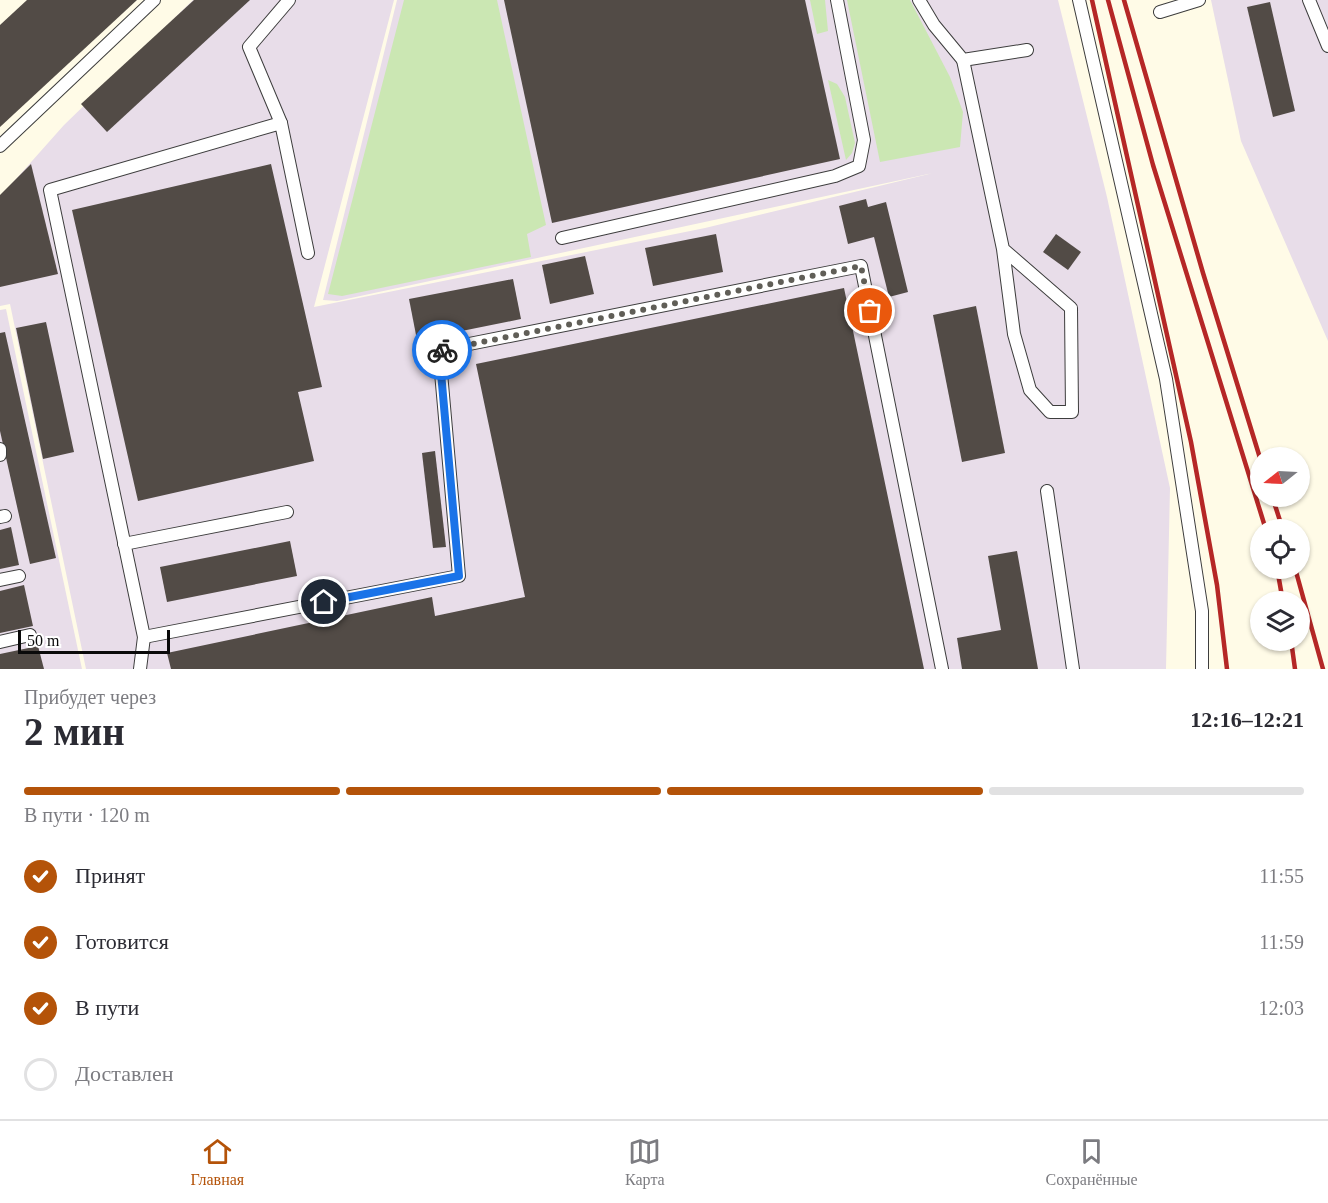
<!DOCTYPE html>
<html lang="ru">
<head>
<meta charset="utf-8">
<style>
	body { margin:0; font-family:Georgia,serif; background:#f2f2f3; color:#2b2b33; height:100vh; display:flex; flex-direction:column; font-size:22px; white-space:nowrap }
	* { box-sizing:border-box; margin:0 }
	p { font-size:20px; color:#7c7c81 }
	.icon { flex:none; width:33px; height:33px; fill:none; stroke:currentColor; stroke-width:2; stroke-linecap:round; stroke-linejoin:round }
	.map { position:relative; height:669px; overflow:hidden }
	.panel { display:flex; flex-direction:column; background:#fff; flex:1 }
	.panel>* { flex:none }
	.needle { width:39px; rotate:252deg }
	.tools { position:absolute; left:1250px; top:447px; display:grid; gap:12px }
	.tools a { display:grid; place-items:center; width:60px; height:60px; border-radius:50%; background:#fff; box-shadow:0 2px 4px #0004; font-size:30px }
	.scale { position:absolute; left:18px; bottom:15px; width:152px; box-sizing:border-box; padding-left:6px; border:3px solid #0a0a0a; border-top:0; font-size:16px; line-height:21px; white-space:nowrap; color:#0a0a0a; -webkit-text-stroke:4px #fff; paint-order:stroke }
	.pin { position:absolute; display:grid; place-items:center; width:51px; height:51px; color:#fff; margin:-26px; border:3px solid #fff; border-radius:50%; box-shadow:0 2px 6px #0007 }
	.courier { position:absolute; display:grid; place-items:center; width:60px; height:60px; margin:-30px; border:4px solid #1a73e8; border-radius:50%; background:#fff; color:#222; box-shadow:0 2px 8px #0007 }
	.headline em { font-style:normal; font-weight:700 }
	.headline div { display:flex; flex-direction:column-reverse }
	.headline { display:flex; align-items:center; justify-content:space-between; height:102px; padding:0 24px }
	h1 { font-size:39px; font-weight:700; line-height:45px }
	.bar { display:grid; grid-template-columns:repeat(4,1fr); gap:9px 6px; align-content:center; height:72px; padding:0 24px }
	.bar i { height:8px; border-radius:4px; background:#e1e1e2 }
	.bar .on { background:#b45309 }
	.bar p { grid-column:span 4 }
	ol { padding:0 24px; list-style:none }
	li { display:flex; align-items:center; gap:18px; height:66px }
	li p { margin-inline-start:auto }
	li .icon { padding:6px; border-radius:50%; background:#b45309; color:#fff; stroke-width:4 }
	li:last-child { color:#7c7c81 }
	li i { width:33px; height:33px; border:3px solid #e1e1e2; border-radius:50% }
	.dock { display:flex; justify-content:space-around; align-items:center; height:84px; border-top:2px solid #e1e1e2; background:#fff; font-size:16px; color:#7c7c81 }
	.dock a { display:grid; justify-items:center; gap:3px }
	.dock .on { color:#b45309 }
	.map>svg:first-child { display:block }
	.industrial { fill:#e8dde9 }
	.green { fill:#cbe7b3 }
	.building { fill:#524b46 }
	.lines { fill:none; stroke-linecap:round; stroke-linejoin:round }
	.lane-casing { stroke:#3d3d3d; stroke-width:14 }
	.lane { stroke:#fff; stroke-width:12 }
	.rail { stroke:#b52726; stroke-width:4.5 }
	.done { stroke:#605e57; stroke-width:6; stroke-dasharray:0 10.8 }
	.route { stroke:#1a73e8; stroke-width:8 }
</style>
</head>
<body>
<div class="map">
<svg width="1328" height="669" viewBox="0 0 1328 669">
	<rect width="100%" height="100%" fill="#fffbe7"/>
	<g class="industrial">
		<path d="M193,0H394L314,307L705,228L933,173L337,301L323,300L397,0H1058L1107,197L1170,488L1166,669H86L10,304L0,306V197L64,125Z"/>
		<path d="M1211,0H1328V341L1241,141Z"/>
		<path d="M6,309L82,669H0V310Z"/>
	</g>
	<g class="green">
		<path d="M404,0H497L546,225L527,234L531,257L342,296L328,294Z"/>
		<path d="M810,0H825L828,31L817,34Z"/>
		<path d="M847,0H910L950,77L963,112L960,147L880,162Z"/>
		<path d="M828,80L837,84L845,97L855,143L852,153L846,160Z"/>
	</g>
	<g class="building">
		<path d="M27,0H137L0,127V25Z"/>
		<path d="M194,0H250L107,132L81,104Z"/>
		<path d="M504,0H805L840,159L552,223Z"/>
		<path d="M1270,2L1295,111L1273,117L1247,7Z"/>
		<path d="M31,164L58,274L0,287V195Z"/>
		<path d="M271,164L322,387L298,392L314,461L138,501L72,210Z"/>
		<path d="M866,199L868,207L886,202L908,292L889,297L874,237L848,244L839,206Z"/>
		<path d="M716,234L723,272L653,286L645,248Z"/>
		<path d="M1056,234L1081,252L1068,270L1043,252Z"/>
		<path d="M585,256L594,294L550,304L542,265Z"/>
		<path d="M513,279L521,319L417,340L409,299Z"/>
		<path d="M844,288L924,669H171L167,653L432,597L435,616L525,597L476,364Z"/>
		<path d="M976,306L1005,453L962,462L933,315Z"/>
		<path d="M46,322L74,452L43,459L16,328Z"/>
		<path d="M5,332L56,558L30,564L0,431V333Z"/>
		<path d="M435,451L446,547L433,548L422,453Z"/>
		<path d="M11,527L19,565L0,569V530Z"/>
		<path d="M290,541L297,576L167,602L160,567Z"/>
		<path d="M1017,551L1038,669H962L957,638L1001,630L988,556Z"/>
		<path d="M24,585L33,626L0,633V591Z"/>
		<path d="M38,646L44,669H0V654Z"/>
	</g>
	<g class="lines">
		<g class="lane-casing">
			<g id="lane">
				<path d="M919,0L934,25L963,60L1027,50"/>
				<path d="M1079,0L1166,379L1202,611V669"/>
				<path d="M1309,0L1328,46"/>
				<path d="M1160,12L1199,0"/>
				<path d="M963,60L1003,249L1014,334L1030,390L1050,412H1072L1071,308L1003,249"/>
				<path d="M281,123L249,47L289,0"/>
				<path d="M0,146L154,0"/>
				<path d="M562,238L835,176L859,166L864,140L837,0"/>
				<path d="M0,449V455"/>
				<path d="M1047,491L1073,669"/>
				<path d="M0,517L5,516"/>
				<path d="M124,544L287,512"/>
				<path d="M0,580L19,576"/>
				<path d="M144,637L459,576L439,350L861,266L942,669"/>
				<path d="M0,642L30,635"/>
				<path d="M140,669L144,637L50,190L281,123L308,253"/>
			</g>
		</g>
		<use href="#lane" class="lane"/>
		<g class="rail">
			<path d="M1092,0L1191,442L1217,585L1227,669"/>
			<path d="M1108,0L1153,165L1266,530"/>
			<path d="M1124,0L1203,273L1260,458"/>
			<path d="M1272,496L1283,530"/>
			<path d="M1277,568L1283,602"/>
			<path d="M1295,568L1323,669"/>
			<path d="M1291,640L1295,669"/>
		</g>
	</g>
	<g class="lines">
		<path class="done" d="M442,350L861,266L870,311"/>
		<path class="route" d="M324,602L459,576L439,350H442"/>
	</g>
</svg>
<div class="tools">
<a><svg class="needle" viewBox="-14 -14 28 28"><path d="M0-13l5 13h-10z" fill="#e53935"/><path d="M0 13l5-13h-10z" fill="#7c7c81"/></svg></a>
<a><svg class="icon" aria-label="locate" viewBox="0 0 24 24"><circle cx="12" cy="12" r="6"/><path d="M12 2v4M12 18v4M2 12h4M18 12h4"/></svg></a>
<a><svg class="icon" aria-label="layers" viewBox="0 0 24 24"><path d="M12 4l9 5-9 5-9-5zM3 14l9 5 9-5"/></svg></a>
</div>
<div class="scale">50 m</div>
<div class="pin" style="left:870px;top:311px;background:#ea580c"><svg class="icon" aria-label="bag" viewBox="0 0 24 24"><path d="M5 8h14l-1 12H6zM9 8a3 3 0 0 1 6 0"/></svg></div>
<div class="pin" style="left:324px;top:602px;background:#1f2937"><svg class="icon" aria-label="home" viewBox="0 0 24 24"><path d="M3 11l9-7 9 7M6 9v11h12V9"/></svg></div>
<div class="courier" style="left:442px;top:350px"><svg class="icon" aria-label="bike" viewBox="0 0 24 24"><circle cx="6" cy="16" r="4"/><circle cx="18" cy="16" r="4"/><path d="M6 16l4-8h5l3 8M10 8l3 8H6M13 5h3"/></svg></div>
</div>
<section class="panel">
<div class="headline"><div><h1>2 мин</h1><p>Прибудет через</p></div><em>12:16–12:21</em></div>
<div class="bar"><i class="on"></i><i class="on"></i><i class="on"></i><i></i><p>В пути · 120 m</p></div>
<ol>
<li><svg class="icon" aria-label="check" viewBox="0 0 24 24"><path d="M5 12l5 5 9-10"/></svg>Принят<p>11:55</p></li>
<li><svg class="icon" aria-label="check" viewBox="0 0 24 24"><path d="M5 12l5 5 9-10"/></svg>Готовится<p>11:59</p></li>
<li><svg class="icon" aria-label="check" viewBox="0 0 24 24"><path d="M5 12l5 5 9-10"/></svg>В пути<p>12:03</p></li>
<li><i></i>Доставлен</li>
</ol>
</section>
<nav class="dock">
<a class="on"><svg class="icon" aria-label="home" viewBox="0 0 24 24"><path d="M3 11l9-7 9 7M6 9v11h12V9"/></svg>Главная</a>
<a><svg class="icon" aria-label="map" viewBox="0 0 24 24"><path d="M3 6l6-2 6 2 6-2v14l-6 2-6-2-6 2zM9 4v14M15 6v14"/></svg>Карта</a>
<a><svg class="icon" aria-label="saved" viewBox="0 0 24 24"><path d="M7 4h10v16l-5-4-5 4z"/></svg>Сохранённые</a>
</nav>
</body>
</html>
